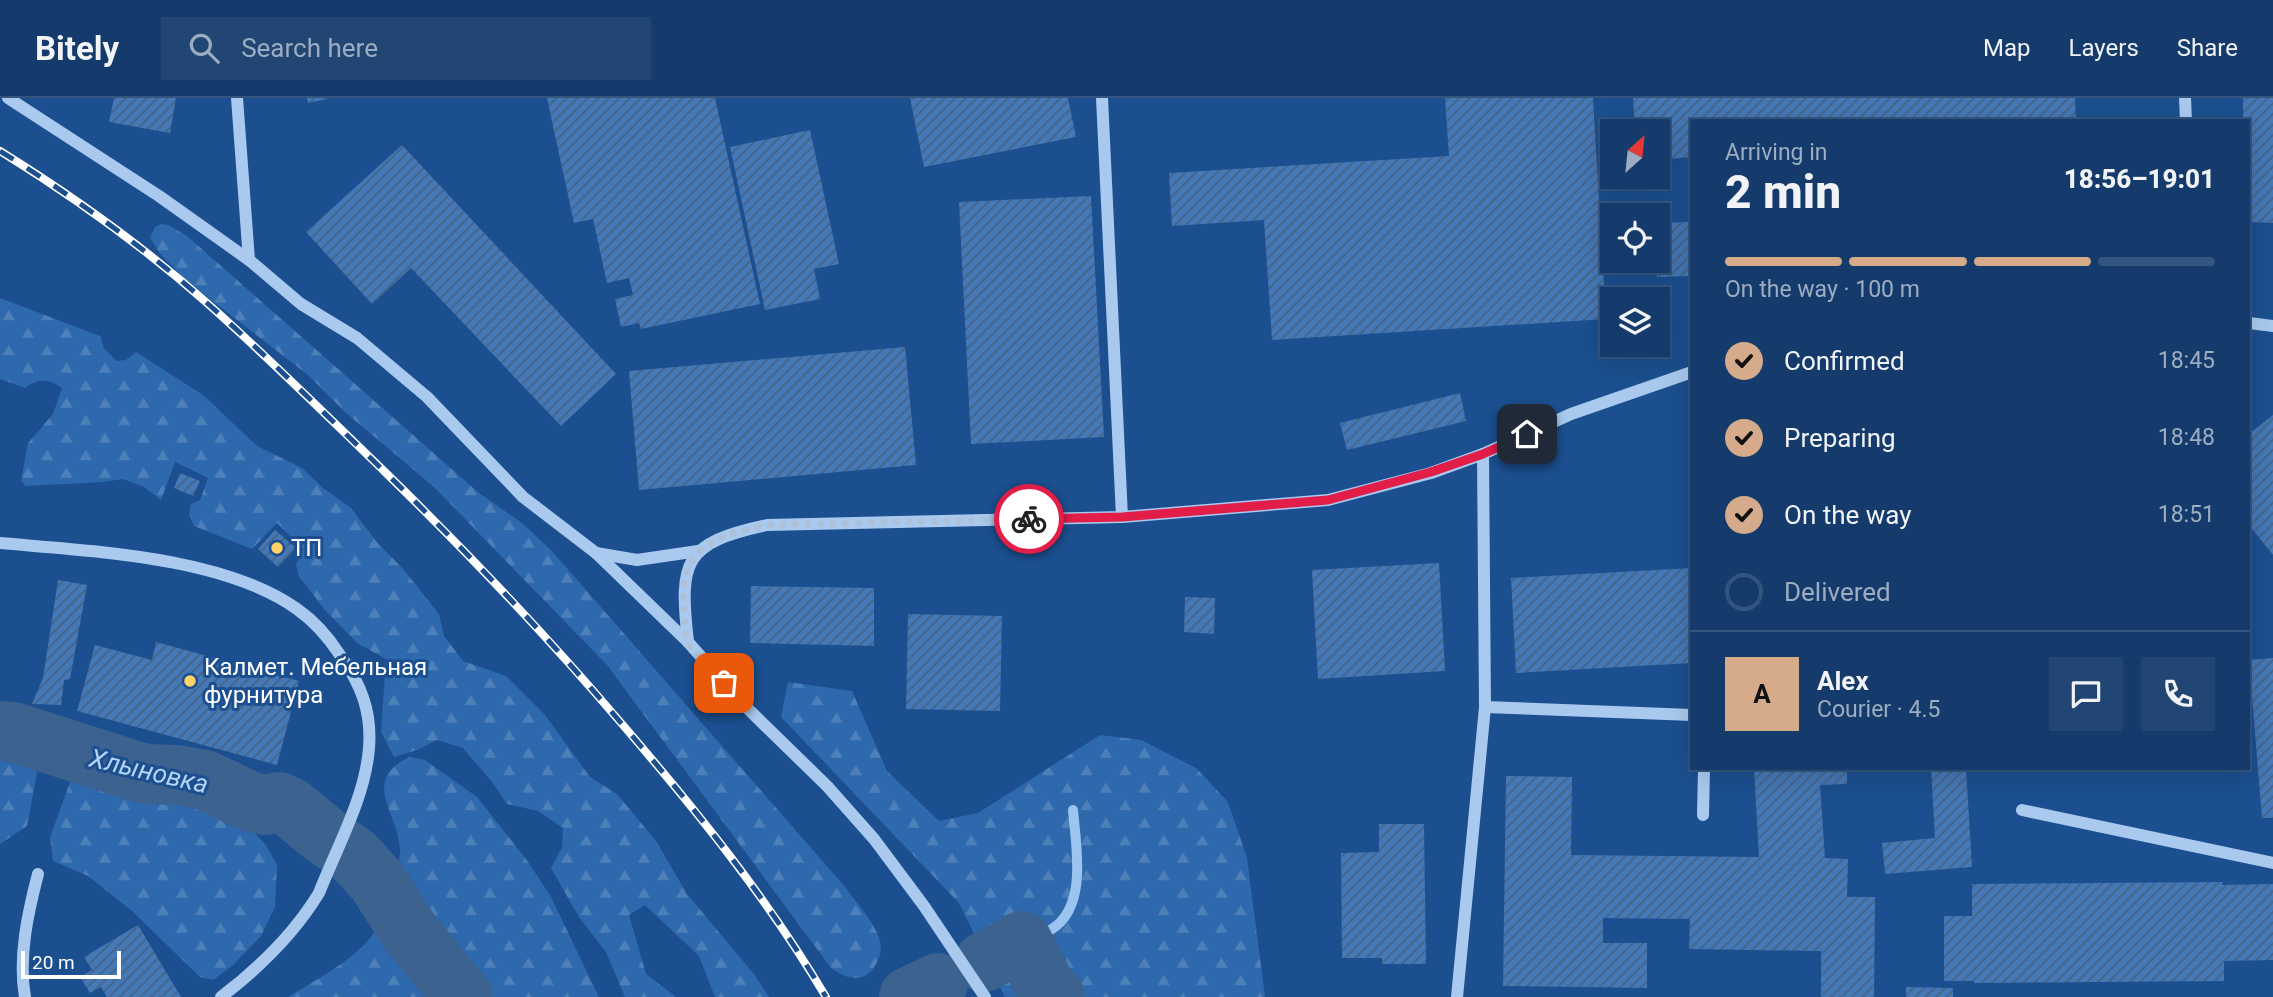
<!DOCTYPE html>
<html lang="en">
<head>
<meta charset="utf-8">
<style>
	body { margin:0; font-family:Roboto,sans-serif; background:#214673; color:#f1f3f6; height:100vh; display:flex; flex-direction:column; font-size:26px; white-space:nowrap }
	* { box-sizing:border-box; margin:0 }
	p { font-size:23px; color:#9dadc1 }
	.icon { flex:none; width:38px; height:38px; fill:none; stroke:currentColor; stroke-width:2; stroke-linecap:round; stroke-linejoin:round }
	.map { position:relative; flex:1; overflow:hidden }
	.drawer { position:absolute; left:1690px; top:21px; width:560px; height:651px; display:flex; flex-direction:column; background:#143b6b; border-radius:0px; box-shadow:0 7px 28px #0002,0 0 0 2px #33557e }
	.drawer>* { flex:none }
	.needle { width:46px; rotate:27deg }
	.fabs { position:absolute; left:1600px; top:21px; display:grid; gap:14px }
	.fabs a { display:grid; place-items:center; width:70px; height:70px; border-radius:0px; background:#143b6b; box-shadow:0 7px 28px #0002,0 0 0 2px #33557e; font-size:35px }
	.scale { position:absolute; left:21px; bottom:18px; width:100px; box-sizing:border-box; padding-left:7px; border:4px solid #fff; border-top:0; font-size:19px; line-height:24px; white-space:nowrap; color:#fff; -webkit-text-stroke:5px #1b4f8f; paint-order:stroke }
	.pin { position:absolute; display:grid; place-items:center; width:60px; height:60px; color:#fff; margin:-30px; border-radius:14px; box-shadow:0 4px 10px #0006 }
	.courier { position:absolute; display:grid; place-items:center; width:70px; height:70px; margin:-35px; border:5px solid #e11d48; border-radius:50%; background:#fff; color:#222; box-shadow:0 2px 9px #0007 }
	.head em { font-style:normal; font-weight:800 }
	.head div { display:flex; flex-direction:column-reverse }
	.head { display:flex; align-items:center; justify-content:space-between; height:119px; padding:0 35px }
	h1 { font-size:46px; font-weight:800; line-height:52px }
	.bar { display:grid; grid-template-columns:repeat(4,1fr); gap:10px 7px; align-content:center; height:84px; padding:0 35px }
	.bar i { height:9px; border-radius:5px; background:#33557e }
	.bar .active { background:#d6ab8b }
	.bar p { grid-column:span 4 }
	.line { display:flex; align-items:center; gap:18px; padding:0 35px; border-top:2px solid #33557e }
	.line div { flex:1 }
	.round { display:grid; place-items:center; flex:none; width:74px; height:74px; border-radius:0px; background:#214673 }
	ol { padding:0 35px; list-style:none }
	li { display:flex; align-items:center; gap:21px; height:77px }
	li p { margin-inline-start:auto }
	li .icon { padding:7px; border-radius:50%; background:#d6ab8b; color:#111; stroke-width:4 }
	li:last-child { color:#9dadc1 }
	li i { width:38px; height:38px; border:4px solid #33557e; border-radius:50% }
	header { display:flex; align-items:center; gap:42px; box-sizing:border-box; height:98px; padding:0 35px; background:#143b6b; border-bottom:2px solid #33557e }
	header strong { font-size:33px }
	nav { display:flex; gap:38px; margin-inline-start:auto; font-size:24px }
	.search { width:490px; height:63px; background:#214673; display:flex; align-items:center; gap:18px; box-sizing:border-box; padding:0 24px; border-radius:0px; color:#9dadc1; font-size:26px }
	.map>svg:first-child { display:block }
	.forest { fill:url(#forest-firs) }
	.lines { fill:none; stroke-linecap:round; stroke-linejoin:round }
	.stream { stroke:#9cc4f0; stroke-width:10 }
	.river { stroke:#3c6290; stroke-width:60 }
	.building { fill:url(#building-hatch) }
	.minor { stroke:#a9c9ee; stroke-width:12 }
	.rail-casing { stroke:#fff; stroke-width:8 }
	.rail { stroke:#1b4f8f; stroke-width:5; stroke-dasharray:16; stroke-linecap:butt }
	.done { stroke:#afc1d8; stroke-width:7; stroke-dasharray:0 12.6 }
	.route { stroke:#e11d48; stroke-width:9 }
	.poi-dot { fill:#ffd166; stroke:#1b4f8f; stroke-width:2.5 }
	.labels { text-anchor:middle; stroke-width:6; stroke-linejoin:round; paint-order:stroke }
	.poi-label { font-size:24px; fill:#fff; stroke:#1b4f8f; text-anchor:start }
	.water-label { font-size:26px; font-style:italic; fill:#b5d3f5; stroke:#1b4f8f }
</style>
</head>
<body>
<header>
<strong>Bitely</strong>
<div class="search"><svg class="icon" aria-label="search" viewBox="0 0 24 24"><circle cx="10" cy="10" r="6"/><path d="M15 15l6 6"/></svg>Search here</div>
<nav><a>Map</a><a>Layers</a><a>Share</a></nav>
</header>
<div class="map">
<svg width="2273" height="899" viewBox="0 0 2273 899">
	<defs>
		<pattern id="forest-firs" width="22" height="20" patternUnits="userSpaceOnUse" patternTransform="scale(1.75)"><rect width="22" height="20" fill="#2e69ad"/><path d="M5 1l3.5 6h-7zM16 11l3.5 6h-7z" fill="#4d80b9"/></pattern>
		<pattern id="building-hatch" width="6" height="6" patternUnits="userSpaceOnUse" patternTransform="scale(1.75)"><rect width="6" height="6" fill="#4478b7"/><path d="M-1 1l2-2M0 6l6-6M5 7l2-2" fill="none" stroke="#486282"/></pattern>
	</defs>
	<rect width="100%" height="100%" fill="#1b4f8f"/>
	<g class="forest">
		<path d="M161,126L168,127L187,138L479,395L522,425L551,452L846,790C857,806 873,822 879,840C882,851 881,857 876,866C866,886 847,882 831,870L607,567L434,389L345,314L308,277L188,184L161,157L150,140L155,129Z"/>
		<path d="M0,200L100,238L104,250L116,263L126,262L136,254L203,297L257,348L302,370L323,390L351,410L376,443L404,472L439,516L444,538L463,563L506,578L545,617L590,679L617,696L656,743L687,796L754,876L769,899H715L699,858L645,807L629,817L646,876L676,899H625L606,854L579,819L551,770L562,749L563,730L538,713L507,706L492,684L463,650L437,642L417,652L394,659L381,634L386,561L357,545L324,511L299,478L296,467L303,451L277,425L252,451L194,428L189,417L191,406L200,402L208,380L175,364L161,402L144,389L123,381L103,384L26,388L21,383L28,345L53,316L62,290C49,280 38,280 25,290L0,281Z"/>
		<path d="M788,584L852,593L887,673L939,723L978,715L1100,637L1141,642L1196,670L1228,704L1247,760L1265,899H1005L959,805L781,619Z"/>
		<path d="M0,613L19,620L39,665L27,728L0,746Z"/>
		<path d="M136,644L151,646L243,723L266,747L277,767L275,809L261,838L233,867L213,882L200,879L132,813L88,778L53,763L50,739L72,679L83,666L110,659Z"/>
		<path d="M409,659L425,662L477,699L526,761L550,797L599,899H288C311,885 355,861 371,839C385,819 399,777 400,753C400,716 359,684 409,659Z"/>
	</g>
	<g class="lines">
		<path class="stream" d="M1022,843C1031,839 1044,836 1052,831C1088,808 1076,748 1073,712"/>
		<g class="river">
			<path d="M0,633L13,634L145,676L177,677L205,682L251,704L266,707L279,704L290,709L324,737L354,758L377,783L409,833L463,899"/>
			<path d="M984,864L1022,843L1046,890L1055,899"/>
			<path d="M909,899L938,885"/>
		</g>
	</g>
	<g class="building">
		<path d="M114,0H176L170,35L109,24Z"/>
		<path d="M307,0H327V1L308,5Z"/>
		<path d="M547,0H715L760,206L641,231L639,225L621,229L615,201L633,197L629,180L607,185L593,121L574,125Z"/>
		<path d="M910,0H1068L1076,39L924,69Z"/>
		<path d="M1445,0H1593L1606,221L1272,242L1264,122L1172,128L1169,75L1449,58Z"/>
		<path d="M1633,0H2075L2076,23H1692V59L1657,62V33H1635Z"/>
		<path d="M2243,0H2273V125L2249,124V23H2243Z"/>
		<path d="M810,32L839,166L814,171L820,201L765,212L730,49Z"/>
		<path d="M402,47L616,276L561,328L411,170L372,206L306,134Z"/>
		<path d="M1091,98L1104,339L971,346L959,104Z"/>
		<path d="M1689,124L1691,178L1657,179V125Z"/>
		<path d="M905,249L916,367L639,392L629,273Z"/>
		<path d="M1460,295L1466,323L1347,352L1340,325Z"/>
		<path d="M2273,317V457L2249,427V336Z"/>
		<path d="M180,375L200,383L193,398L174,390Z"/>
		<path d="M275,432L296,450L278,469L258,451Z"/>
		<path d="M1439,465L1445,573L1318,581L1312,472Z"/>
		<path d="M1692,470V565L1516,575L1511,480Z"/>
		<path d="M58,482L87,487L70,581L64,582L61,607L32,606L43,580Z"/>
		<path d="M751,488L874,490V548L750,545Z"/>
		<path d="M1185,499L1215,500L1214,536L1184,534Z"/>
		<path d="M908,516L1002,518L1000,613L906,611Z"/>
		<path d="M156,544L299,583L277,667L77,613L95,547L152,562Z"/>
		<path d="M2273,560V720H2262L2249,562Z"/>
		<path d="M1754,670H1847V686L1820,687L1825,760L1848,761L1847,799H1875L1874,899H1821V853L1689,851L1690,821L1603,820V845H1647V890L1503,888L1506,678L1572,679L1571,757L1759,759Z"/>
		<path d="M1931,670H1966L1972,769L1885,776L1882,745L1935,740Z"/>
		<path d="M1379,726H1424L1426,866H1382V860H1342L1341,755L1379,754Z"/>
		<path d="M2223,784L2222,787L2273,786V862L2224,863V883L1974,885V883H1944V818H1972V786Z"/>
		<path d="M138,827L181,899H107L101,889L90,895L80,879L92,872L84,859Z"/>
		<path d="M1906,889L1953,890V899H1906Z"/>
	</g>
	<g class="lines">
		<g class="minor">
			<path d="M8,0L159,98L249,162"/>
			<path d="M237,0L249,162L301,206L357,240L427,299L523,399L596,455L688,544L743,606L827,688L874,741L924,808L985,899"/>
			<path d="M1102,0L1122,419"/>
			<path d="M2185,0L2186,23"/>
			<path d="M2249,225L2273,228"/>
			<path d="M1483,356L1485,609L1692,617"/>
			<path d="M0,445C89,453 223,458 297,511C314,523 329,540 340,557C361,586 372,614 369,650C365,700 337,749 319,795C294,836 259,870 221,899"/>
			<path d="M596,455L637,462L698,453"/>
			<path d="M688,544C679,463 683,445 767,427L1122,419L1328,402L1431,375L1483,356L1571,316L1692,274"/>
			<path d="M2022,712L2273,765"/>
			<path d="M1703,717L1704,670"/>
			<path d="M25,899C18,859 28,814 38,776"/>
			<path d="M1457,899L1485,609"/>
		</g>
		<g class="rail-casing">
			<path id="rail" d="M0,53C71,97 144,149 207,205C268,259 326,317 385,374C468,455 547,538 622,626C696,712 768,801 826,899"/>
		</g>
		<use href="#rail" class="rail"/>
	</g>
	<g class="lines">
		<path class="done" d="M724,585C716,576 693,555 688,545C684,536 685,521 684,512C678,449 713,438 767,427L1029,421"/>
		<path class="route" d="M1029,421L1122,419L1328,402L1431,374L1483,356L1527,336"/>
	</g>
	<g class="poi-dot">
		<circle cx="277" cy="450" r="7"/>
		<circle cx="190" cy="583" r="7"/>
	</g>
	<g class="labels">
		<g class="poi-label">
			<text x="291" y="458">ТП</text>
			<text x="204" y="577">Калмет. Мебельная<tspan x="204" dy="28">фурнитура</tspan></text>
		</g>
		<g class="water-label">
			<text transform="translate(149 673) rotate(13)" y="9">Хлыновка</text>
		</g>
	</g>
</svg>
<div class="fabs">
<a><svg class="needle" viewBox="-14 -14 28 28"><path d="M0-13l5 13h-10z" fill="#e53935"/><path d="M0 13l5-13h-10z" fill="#9dadc1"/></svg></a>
<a><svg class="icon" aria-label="locate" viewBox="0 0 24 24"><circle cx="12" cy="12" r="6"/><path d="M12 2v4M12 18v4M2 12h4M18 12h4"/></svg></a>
<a><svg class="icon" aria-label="layers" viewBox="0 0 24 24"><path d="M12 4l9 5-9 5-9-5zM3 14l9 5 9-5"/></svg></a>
</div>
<div class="scale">20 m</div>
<div class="pin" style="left:724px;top:585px;background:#ea580c"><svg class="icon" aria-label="bag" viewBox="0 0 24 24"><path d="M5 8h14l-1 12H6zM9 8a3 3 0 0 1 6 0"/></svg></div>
<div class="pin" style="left:1527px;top:336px;background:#1f2937"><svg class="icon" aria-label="home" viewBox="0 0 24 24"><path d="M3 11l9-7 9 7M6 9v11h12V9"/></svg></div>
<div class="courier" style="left:1029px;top:421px"><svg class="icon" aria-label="bike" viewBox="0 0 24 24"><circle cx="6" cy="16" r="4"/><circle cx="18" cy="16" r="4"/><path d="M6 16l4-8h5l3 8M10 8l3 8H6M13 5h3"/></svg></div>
<section class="drawer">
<div class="head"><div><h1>2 min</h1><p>Arriving in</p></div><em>18:56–19:01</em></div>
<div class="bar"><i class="active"></i><i class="active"></i><i class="active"></i><i></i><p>On the way · 100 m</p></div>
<ol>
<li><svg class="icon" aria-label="check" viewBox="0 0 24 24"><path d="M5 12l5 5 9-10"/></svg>Confirmed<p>18:45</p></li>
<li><svg class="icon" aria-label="check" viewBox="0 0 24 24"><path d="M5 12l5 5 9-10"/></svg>Preparing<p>18:48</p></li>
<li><svg class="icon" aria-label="check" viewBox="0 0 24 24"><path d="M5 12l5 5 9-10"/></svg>On the way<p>18:51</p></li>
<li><i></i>Delivered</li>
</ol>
<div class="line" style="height:126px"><b class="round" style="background:#d6ab8b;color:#111">A</b><div><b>Alex</b><p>Courier · 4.5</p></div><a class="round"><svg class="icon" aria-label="chat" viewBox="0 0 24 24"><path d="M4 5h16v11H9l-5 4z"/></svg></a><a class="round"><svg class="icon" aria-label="phone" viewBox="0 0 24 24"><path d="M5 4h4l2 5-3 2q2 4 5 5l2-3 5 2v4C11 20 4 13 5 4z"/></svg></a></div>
</section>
</div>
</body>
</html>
